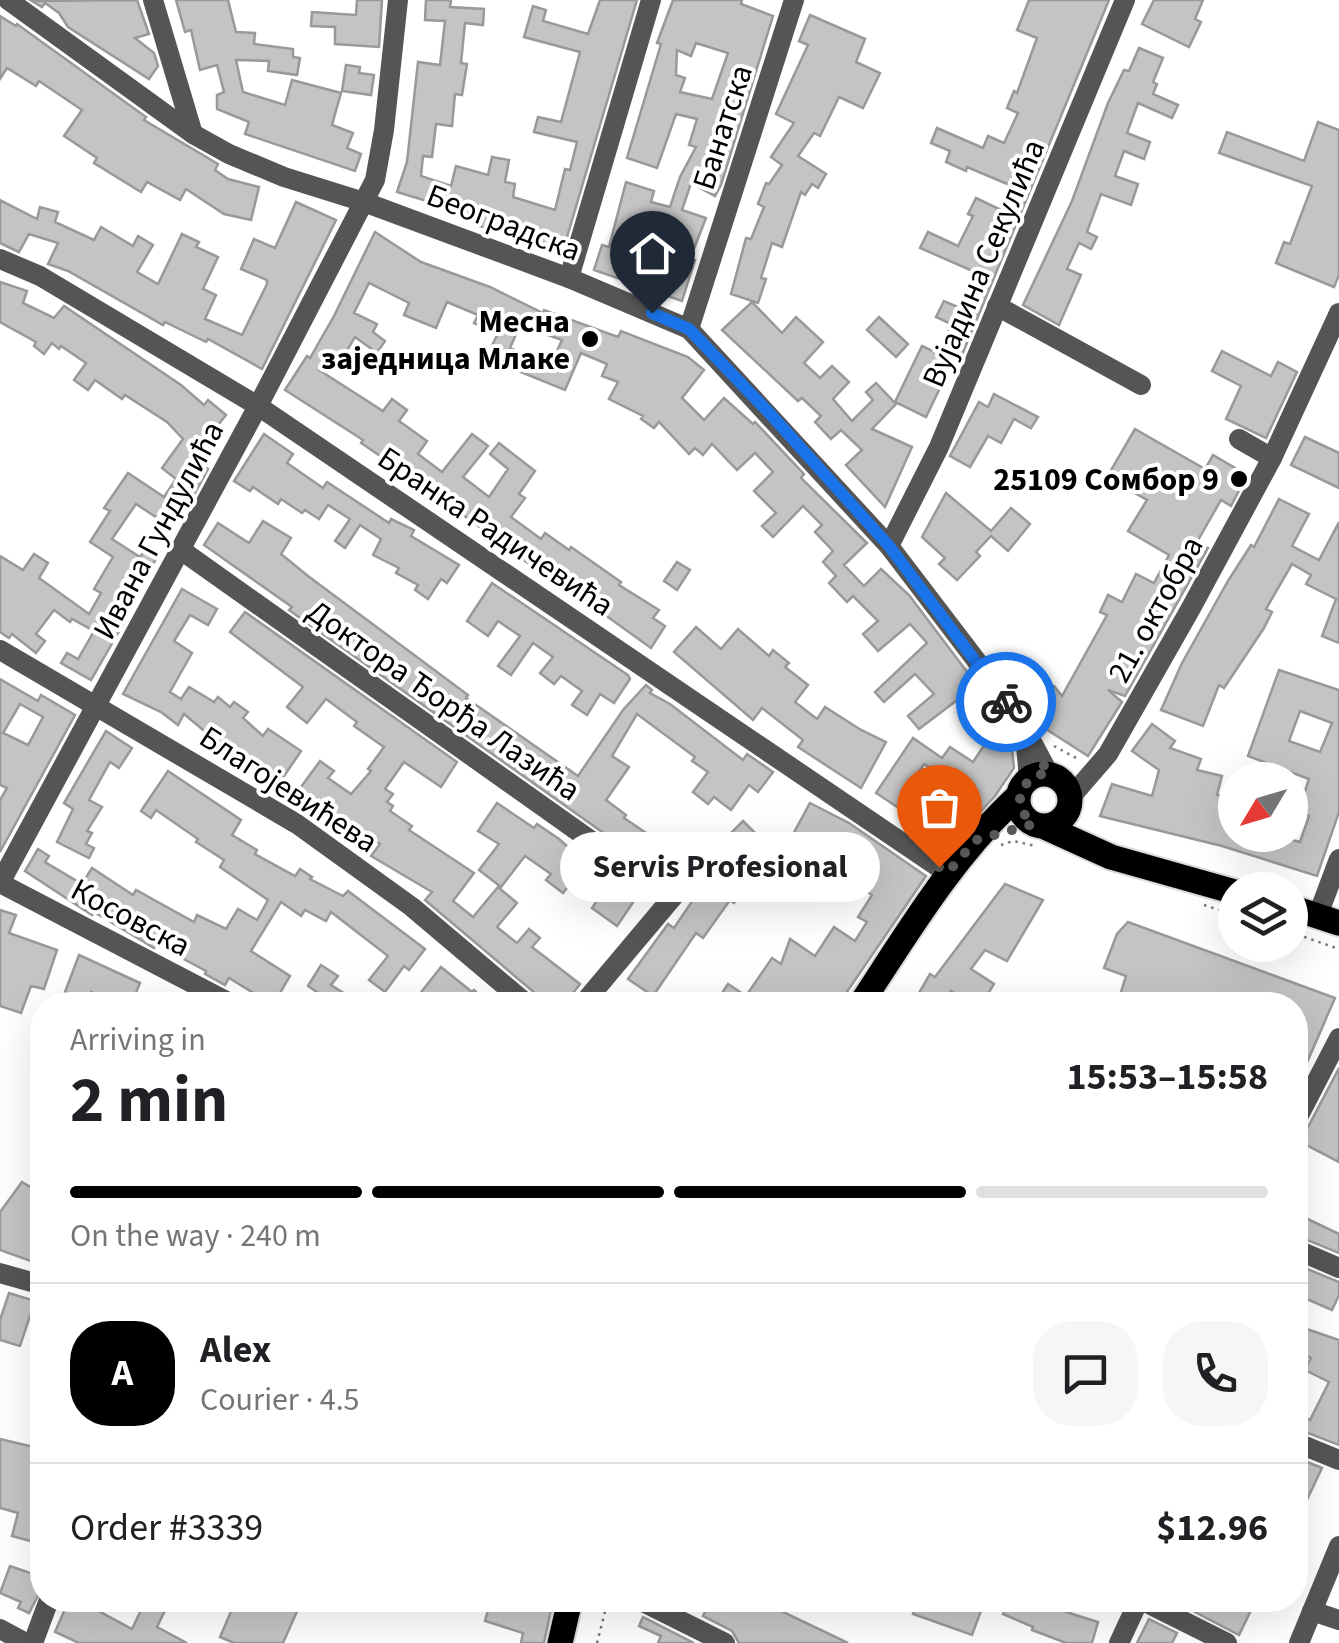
<!DOCTYPE html>
<html lang="en">
<head>
<meta charset="utf-8">
<style>
	body { margin:0; font-family:"Source Sans 3",sans-serif; background:#f6f6f6; color:#202124; height:100vh; display:flex; flex-direction:column; font-size:38px; white-space:nowrap }
	* { box-sizing:border-box; margin:0 }
	p { font-size:32px; color:#757577 }
	.icon { flex:none; width:55px; height:55px; fill:none; stroke:currentColor; stroke-width:2; stroke-linecap:round; stroke-linejoin:round }
	.map { position:relative; flex:1; overflow:hidden }
	.sheet { position:absolute; left:30px; top:992px; width:1278px; height:620px; display:flex; flex-direction:column; background:#fff; border-radius:40px; box-shadow:0 10px 40px #0002 }
	.sheet>* { flex:none }
	.needle { width:65px; rotate:232deg }
	.controls { position:absolute; left:1218px; top:762px; display:grid; gap:20px }
	.controls a { display:grid; place-items:center; width:90px; height:90px; border-radius:50%; background:#fff; box-shadow:0 10px 40px #0002; font-size:50px }
	.pin { position:absolute; display:grid; place-items:center; width:85px; height:85px; color:#fff; margin:-102px -42px; border-radius:50% 50% 50% 0; rotate:-45deg; box-shadow:0 0 10px #0007 }
	.pin .icon { rotate:45deg }
	.courier { position:absolute; display:grid; place-items:center; width:100px; height:100px; margin:-50px; border:8px solid #1a73e8; border-radius:50%; background:#fff; color:#222; box-shadow:0 2px 12px #0007 }
	.bubble { position:absolute; height:70px; border-radius:35px; background:#fff; box-shadow:0 10px 40px #0002; font-size:32px; font-weight:700; line-height:70px; text-align:center }
	.head em { font-style:normal; font-weight:700 }
	.head div { display:flex; flex-direction:column-reverse }
	.head { display:flex; align-items:center; justify-content:space-between; height:170px; padding:0 40px }
	h1 { font-size:65px; font-weight:700; line-height:75px }
	.bar { display:grid; grid-template-columns:repeat(4,1fr); gap:15px 10px; align-content:center; height:120px; padding:0 40px }
	.bar i { height:12px; border-radius:8px; background:#e0e0e0 }
	.bar .selected { background:#000 }
	.bar p { grid-column:span 4 }
	.line { display:flex; align-items:center; gap:25px; padding:0 40px; border-top:2px solid #e0e0e0 }
	.line div { flex:1 }
	.round { display:grid; place-items:center; flex:none; width:105px; height:105px; border-radius:40px; background:#f6f6f6 }
	.map>svg:first-child { display:block }
	.building { fill:#c4c4c4; stroke:#999; stroke-width:2.5; fill-rule:evenodd }
	.lines { fill:none; stroke-linecap:round; stroke-linejoin:round }
	.major-casing { stroke:#dbdbdb; stroke-width:29 }
	.path { stroke:#777; stroke-width:2.5; stroke-dasharray:2.5 5; stroke-linecap:butt }
	.minor { stroke:#555; stroke-width:20 }
	.major { stroke:#000; stroke-width:25 }
	.done { stroke:#595959; stroke-width:10; stroke-dasharray:0 18 }
	.route { stroke:#1a73e8; stroke-width:12 }
	.poi-dot { fill:#000; stroke:#fff; stroke-width:4 }
	.labels { text-anchor:middle; stroke-width:8; stroke-linejoin:round; paint-order:stroke }
	.street-label { font-size:32px; fill:#000; stroke:#fff }
	.poi-label { font-size:32px; font-weight:bold; fill:#000; stroke:#fff; text-anchor:end }
</style>
</head>
<body>
<div class="map">
<svg width="1339" height="1643" viewBox="0 0 1339 1643">
	<rect width="100%" height="100%" fill="#fff"/>
	<g class="building">
		<path d="M137,0L149,34L135,38L154,53L158,66L149,79L68,27L59,13L45,3L42,7L32,1Z"/>
		<path d="M176,0H228L236,32L255,33L254,44L293,49V57L300,58L297,75L268,71L269,61L236,60L243,92L285,105L292,80L341,93L332,125L353,133L347,148L361,154L355,171L245,134L249,122L217,109V95L224,92L217,65L200,70L191,30L185,32Z"/>
		<path d="M357,0H382L379,47L335,44V27L311,26L312,12L356,15Z"/>
		<path d="M426,0H451L450,7L484,9L483,25L465,23L461,63L467,64L462,95L455,94L452,126L436,124L432,157L423,156L421,176L451,186L456,166L488,175L492,157L509,160L505,182L515,184L513,197L555,210L565,169L570,170L577,142L534,132L538,117L561,122L580,52L524,37L533,6L546,10L543,21L588,34L600,0H637L562,254L534,243L536,236L507,227L506,231L478,226L479,217L397,192L407,162L418,62L440,65L445,21L425,20Z"/>
		<path d="M673,0H742L741,4L773,16L721,185L715,196L691,183L682,210L706,218L690,259L695,260L682,301L646,289L659,249L663,250L671,227L647,219L634,255L629,254L620,279L594,270L602,245L609,247L626,182L654,191L651,202L670,207L680,177L696,147L689,145L697,119L676,114L657,168L627,158L661,44L657,43ZM696,43L728,53L712,99L680,92L685,78L676,75L677,50L691,56Z"/>
		<path d="M1029,0H1109L962,355L942,347L951,324L936,317L944,301L960,308L975,272L920,248L928,232L958,246L973,216L968,214L976,198L1001,210L1012,186L967,167L966,171L946,162L950,151L931,143L937,128L983,148L988,136L1004,143L1018,113L1007,108L1014,91L1017,93L1037,38L1017,30Z"/>
		<path d="M1154,0H1203L1195,19L1201,22L1189,47L1142,24Z"/>
		<path d="M810,15L865,39L856,62L880,73L863,108L839,97L820,136L814,133L798,156L826,174L818,188L812,184L805,195L801,192L782,247L772,243L761,278L766,279L758,303L731,294L746,238L751,239L764,207L758,204L766,183L769,184L782,165L771,157L794,123L776,114L808,45L799,41Z"/>
		<path d="M0,16L16,26L17,24L146,117L144,120L218,164L215,170L228,179L259,187L251,220L224,214L186,189L180,200L147,182L141,192L94,163L97,158L64,136L82,110L39,81L36,86L7,68L0,79Z"/>
		<path d="M1139,48L1163,58L1153,82L1157,84L1153,94L1178,105L1172,118L1138,103L1127,133L1150,142L1144,159L1124,151L1115,176L1138,184L1131,205L1101,194L1087,232L1097,237L1091,249L1079,243L1067,269L1081,275L1059,325L1023,305L1072,201L1108,103L1124,70L1129,71Z"/>
		<path d="M346,65L360,67L359,73L374,75L371,95L342,91Z"/>
		<path d="M1318,122L1339,130V275L1334,287L1276,263L1284,242L1290,244L1312,186L1219,153L1227,132L1304,161Z"/>
		<path d="M0,200L37,219L40,207L58,212L55,222L94,240L101,227L133,246L138,236L153,245L137,272L158,284L182,234L199,242L196,247L218,257L203,289L216,295L205,319L242,335L267,284V280L241,269L254,239L275,248L296,202L336,220L262,369L208,339L206,342L165,322L163,325L68,271L48,264L58,243L29,234L19,252L0,243Z"/>
		<path d="M375,232L421,262L490,287L543,313L544,310L618,337L621,331L688,357L704,370L682,398L704,420L724,398L753,424L755,422L804,474L801,478L867,543L844,565L864,586L881,569L909,595L977,685L919,729L908,716L934,694L915,674L884,702L875,692L927,643L910,624L878,651L863,634L878,621L853,596L847,602L829,583L836,576L823,562L833,551L815,532L822,525L803,506L773,537L762,526L776,513L754,491L773,472L755,453L737,470L712,444L703,455L695,448L689,454L659,422L654,428L641,419L643,416L609,399L618,382L602,376L607,364L581,353L565,390L486,358L498,333L474,323L478,315L447,302L436,328L404,315L409,303L369,283L354,313L377,324L373,332L385,341L377,353L355,337L342,359L331,352L319,370L383,411L392,399L407,410L399,421L427,441L418,454L442,472L472,434L488,446L463,477L489,497L508,469L490,454L499,443L535,471L519,494L525,498L511,517L541,539L545,533L569,550L571,547L621,582L619,585L659,610L653,618L665,626L651,648L587,602L585,605L571,595L576,589L550,570L546,575L525,561L387,458L386,460L361,443L363,440L285,390L307,356L310,358L334,316ZM520,325L562,340L550,366L510,348Z"/>
		<path d="M0,282L27,291L23,303L54,318L64,306L181,385L204,405L208,400L226,415L193,457L208,469L195,493L191,490L168,525L136,504L112,539L140,557L146,549L158,556L139,586L123,619L125,621L91,680L61,663L67,653L78,659L94,631L72,619L70,622L54,610L36,634L45,641L36,653L12,634L9,638L0,632V556L23,570L34,554L48,563L39,578L89,614L101,593L94,589L113,557L90,542L110,511L104,508L128,473L164,497L176,479L162,468L183,439L167,422L125,395L122,399L95,380L88,390L74,380L86,363L61,346L59,349L52,343L44,354L34,346L36,342L0,322Z"/>
		<path d="M752,302L782,333L796,317L823,342L804,363L820,378L832,366L849,382L833,399L852,421L873,400L866,392L876,383L896,404L872,429L912,447L885,507L846,465L862,450L841,430L831,439L815,422L821,416L802,398L798,401L722,330Z"/>
		<path d="M879,317L908,344L896,357L867,330Z"/>
		<path d="M922,346L948,358L934,386L940,388L926,417L895,402Z"/>
		<path d="M1222,351L1271,376L1278,362L1297,372L1266,438L1226,419L1241,386L1212,371Z"/>
		<path d="M994,394L1038,417L1031,428L1014,419L1001,443L988,436L970,467L950,456L979,402L988,407Z"/>
		<path d="M1135,429L1205,469L1213,455L1247,475L1231,506L1221,500L1197,542L1208,548L1125,696L1108,690L1122,702L1088,756L1046,729L1006,671L1023,658L1047,691L1054,686L1062,696L1107,615L1100,612L1108,595L1122,602L1136,574L1154,583L1169,555L1128,531L1147,500L1107,477Z"/>
		<path d="M264,434L293,454L287,463L323,488L327,482L389,523L391,519L414,530L411,536L459,565L447,583L441,579L428,599L415,590L418,585L396,573L399,568L373,555L381,539L360,525L345,548L335,541L350,519L328,505L319,519L305,510L302,513L281,499L278,504L253,487L250,491L234,481Z"/>
		<path d="M1305,437L1339,453V488L1291,465Z"/>
		<path d="M946,493L991,531L1011,508L1030,524L1008,551L991,536L976,552L980,556L957,580L939,564L945,558L922,537Z"/>
		<path d="M1279,499L1309,514L1292,546L1319,560L1339,522V643L1322,636L1336,599L1306,584L1311,575L1292,564L1266,609L1272,612L1264,628L1224,688L1219,685L1203,726L1161,710L1182,663L1228,581L1251,545L1254,547Z"/>
		<path d="M263,521L291,538L281,554L308,576L468,695L466,698L578,776L623,710L646,685L652,690L650,693L670,704L743,760L747,754L773,772L758,792L749,785L731,810L714,797L708,804L693,792L708,772L692,761L695,757L637,714L612,756L629,767L606,800L626,815L624,818L658,841L661,837L690,859L670,880L289,610L292,607L204,545L218,523L249,543Z"/>
		<path d="M677,562L690,570L677,590L664,581Z"/>
		<path d="M492,583L628,675L630,679L614,703L600,694L587,715L572,705L582,691L561,676L554,684L540,673L553,657L533,643L511,675L498,666L520,636L498,621L488,636L467,621Z"/>
		<path d="M182,589L217,609L208,625L190,615L174,641L192,653L170,692L181,699L189,687L214,702L218,697L230,707L234,702L248,712L243,718L263,736L268,729L301,751L280,782L239,760L184,714L178,725L161,712L123,694Z"/>
		<path d="M245,612L457,762L441,787L404,762L385,789L393,794L387,802L393,806L390,811L412,826L409,830L474,873L453,901L473,917L498,887L517,903L497,927L517,943L529,929L540,938L532,947L580,984L564,1005H549L425,900L432,892L371,856L380,844L354,825L348,833L332,822L335,818L298,791L320,761L334,771L328,778L351,794L371,771L368,769L384,747L354,726L357,722L326,699L307,723L287,707L303,687L230,632Z"/>
		<path d="M696,627L721,649L738,629L769,656L773,650L789,663L785,667L808,685L795,702L817,719L825,707L861,730L886,742L861,788L798,747L803,740L762,708L753,720L674,652Z"/>
		<path d="M1279,670L1339,690V812L1317,876L1222,846L1100,816L1112,784L1152,796L1159,770L1132,751L1152,724L1175,741L1170,748L1201,759L1197,770L1222,776L1217,795L1235,797V835H1273L1300,842L1309,816L1298,812L1309,779L1248,756ZM1300,711L1332,723L1320,752L1289,741Z"/>
		<path d="M0,679L38,701L41,695L75,715L0,852V800L7,788L0,785ZM20,704L43,717L28,745L3,733Z"/>
		<path d="M106,731L132,748L119,768L110,762L89,800L102,807L87,831L92,833L86,844L94,848L89,858L57,842L73,809L64,803Z"/>
		<path d="M991,735L1012,749L1014,768L995,796L952,843L876,793L913,738L942,758L950,747L973,762ZM924,764L963,790L950,812L910,785Z"/>
		<path d="M168,771L241,820L232,835L257,850L255,854L295,876L300,869L312,877L310,879L343,896L348,891L425,949L409,970L404,966L385,992L369,980L388,956L331,912L326,921L305,910L301,916L281,902L251,951L290,976L273,1005L229,978L225,985L205,974L206,971L178,956L183,946L162,934L154,948L94,912L92,915L25,871L38,849L49,856L45,862L82,884L92,868L133,895L136,890L194,922L197,915L226,929L238,909L257,920L268,900L220,867L224,860L196,842L198,839L156,810L151,818L141,811Z"/>
		<path d="M497,803L534,828L537,824L559,839L595,871L636,898L617,926L592,908L598,899L573,880L563,893L546,880L551,874L525,856L501,887L479,870L499,844L478,831Z"/>
		<path d="M810,803L849,823L926,876L838,1005H714L728,984L746,996L772,958L781,964L790,939L815,956L834,927L855,941L867,922L858,917L872,895L814,855L804,873L779,860Z"/>
		<path d="M743,821L760,838L735,863L753,875L734,903L730,900L703,938L696,933L653,996L628,979L668,924L674,928L697,894L701,897L735,847L726,838Z"/>
		<path d="M1005,884L1043,900L1007,961L985,950L971,969L994,984L981,1005H972L951,991L941,1005H912L930,974L935,977Z"/>
		<path d="M0,910L16,915L9,933L57,950L44,989L31,986L21,1013L0,1006Z"/>
		<path d="M1128,922L1335,998L1295,1090V1005H1117L1126,976L1104,968L1117,934Z"/>
		<path d="M79,955L140,983L131,1005H121L91,992L87,1001L65,992Z"/>
		<path d="M321,965L338,976L331,985L350,997L344,1005H319L324,997L308,986Z"/>
		<path d="M441,967L472,992L474,990L489,1005H448L436,995L428,1005H411Z"/>
		<path d="M1339,1068V1162L1295,1139L1307,1129Z"/>
		<path d="M22,1182L42,1194V1265L0,1250V1212Z"/>
		<path d="M1295,1213L1339,1234V1253L1295,1235Z"/>
		<path d="M1295,1264L1339,1282V1295L1332,1310L1295,1294Z"/>
		<path d="M9,1293L35,1301L20,1346L0,1340V1320Z"/>
		<path d="M1295,1325L1339,1340V1445L1295,1428V1412L1310,1420L1329,1382L1305,1370L1311,1358L1295,1352Z"/>
		<path d="M0,1439L42,1449V1544L12,1536L18,1513L0,1508Z"/>
		<path d="M1295,1457L1322,1468L1295,1525Z"/>
		<path d="M42,1552V1588L29,1613L18,1608L21,1602L0,1593L10,1566L33,1574Z"/>
		<path d="M69,1600H100L95,1609L132,1629L146,1600H170L157,1627L187,1643H79L55,1632Z"/>
		<path d="M236,1600H283L299,1607L283,1643H234L220,1637Z"/>
		<path d="M491,1600H553L544,1643H521L523,1633L485,1621Z"/>
		<path d="M711,1600H758L848,1643H739L732,1631L703,1616Z"/>
		<path d="M918,1600H985L972,1635L913,1614Z"/>
		<path d="M1009,1600H1068L1063,1611L1098,1622L1092,1643H1066L1032,1630L1033,1627L1003,1614Z"/>
		<path d="M1172,1600H1256L1239,1635Z"/>
		<path d="M643,1617L694,1643H658L661,1636L639,1626Z"/>
		<path d="M1149,1619L1177,1633L1172,1643H1137Z"/>
	</g>
	<g class="lines">
		<g class="major-casing">
			<g id="major">
				<circle cx="1044" cy="800" r="26"/>
				<path d="M1045,827L1111,857L1235,892"/>
				<path d="M1290,907L1339,923"/>
				<path d="M860,1005C908,932 953,856 1018,796"/>
				<path d="M560,1643L570,1600"/>
			</g>
		</g>
		<g class="path">
			<path d="M1054,746L1078,759"/>
			<path d="M1001,845L1013,841L1036,846"/>
			<path d="M1204,905L1235,915"/>
			<path d="M1290,932L1339,949"/>
			<path d="M887,1005L893,993"/>
			<path d="M597,1643L608,1600"/>
		</g>
		<g class="minor">
			<path d="M8,0L193,134L229,154L284,177L364,202L569,278L689,329L889,546L982,668L1033,744L1049,774"/>
			<path d="M153,0L193,134"/>
			<path d="M0,259L40,276L258,406L947,873"/>
			<path d="M569,278L651,0"/>
			<path d="M997,306L1141,385"/>
			<path d="M689,329L794,0"/>
			<path d="M1239,439L1272,458"/>
			<path d="M889,546L939,447L1125,0"/>
			<path d="M181,550L672,898L582,1005"/>
			<path d="M0,650L297,824L412,907L528,1005"/>
			<path d="M1025,735L1029,779"/>
			<path d="M1070,798L1108,754L1191,608L1272,458L1339,313"/>
			<path d="M0,883L258,406L375,180L384,130L398,0"/>
			<path d="M0,883L234,1005"/>
			<path d="M672,898L701,867"/>
			<path d="M1318,915L1339,859"/>
			<path d="M1295,1123L1339,1038"/>
			<path d="M1295,1249L1339,1268"/>
			<path d="M0,1273L42,1285"/>
			<path d="M1295,1442L1339,1460"/>
			<path d="M639,1600L725,1643"/>
			<path d="M1141,1600L1227,1643"/>
			<path d="M1312,1611L1339,1620"/>
			<path d="M0,1629L26,1643"/>
			<path d="M33,1643L49,1600"/>
			<path d="M1119,1643L1139,1600"/>
			<path d="M1299,1643L1339,1546"/>
		</g>
		<use href="#major" class="major"/>
	</g>
	<g class="lines">
		<path class="done" d="M939,867L948,872L976,840L1034,824L1020,810V790L1035,775L1049,774L1006,702"/>
		<path class="route" d="M652,313L689,329L772,416L889,546L1006,702"/>
	</g>
	<g class="poi-dot">
		<circle cx="590" cy="339" r="10"/>
		<circle cx="1239" cy="479" r="10"/>
	</g>
	<g class="labels">
		<g class="street-label">
			<text transform="translate(722 127) rotate(-72)" y="11">Банатска</text>
			<text transform="translate(504 222) rotate(21)" y="11">Београдска</text>
			<text transform="translate(983 263) rotate(-67)" y="11">Вујадина Секулића</text>
			<text transform="translate(158 530) rotate(-62)" y="11">Ивана Гундулића</text>
			<text transform="translate(496 531) rotate(34)" y="11">Бранка Радичевића</text>
			<text transform="translate(1155 609) rotate(-61)" y="11">21. октобра</text>
			<text transform="translate(444 700) rotate(35)" y="11">Доктора Ђорђа Лазића</text>
			<text transform="translate(289 789) rotate(33)" y="11">Благојевићева</text>
			<text transform="translate(131 917) rotate(28)" y="11">Косовска</text>
		</g>
		<g class="poi-label">
			<text x="570" y="332">Месна<tspan x="570" dy="37">заједница Млаке</tspan></text>
			<text x="1219" y="490">25109 Сомбор 9</text>
		</g>
	</g>
</svg>
<div class="controls">
<a><svg class="needle" viewBox="-14 -14 28 28"><path d="M0-13l5 13h-10z" fill="#e53935"/><path d="M0 13l5-13h-10z" fill="#757577"/></svg></a>
<a><svg class="icon" aria-label="layers" viewBox="0 0 24 24"><path d="M12 4l9 5-9 5-9-5zM3 14l9 5 9-5"/></svg></a>
</div>
<div class="pin" style="left:939px;top:867px;background:#ea580c"><svg class="icon" aria-label="bag" viewBox="0 0 24 24"><path d="M5 8h14l-1 12H6zM9 8a3 3 0 0 1 6 0"/></svg></div>
<div class="pin" style="left:652px;top:313px;background:#1f2937"><svg class="icon" aria-label="home" viewBox="0 0 24 24"><path d="M3 11l9-7 9 7M6 9v11h12V9"/></svg></div>
<div class="courier" style="left:1006px;top:702px"><svg class="icon" aria-label="bike" viewBox="0 0 24 24"><circle cx="6" cy="16" r="4"/><circle cx="18" cy="16" r="4"/><path d="M6 16l4-8h5l3 8M10 8l3 8H6M13 5h3"/></svg></div>
<div class="bubble" style="left:560px;top:832px;width:320px">Servis Profesional</div>
<section class="sheet">
<div class="head"><div><h1>2 min</h1><p>Arriving in</p></div><em>15:53–15:58</em></div>
<div class="bar"><i class="selected"></i><i class="selected"></i><i class="selected"></i><i></i><p>On the way · 240 m</p></div>
<div class="line" style="height:180px"><b class="round" style="background:#000;color:#fff">A</b><div><b>Alex</b><p>Courier · 4.5</p></div><a class="round"><svg class="icon" aria-label="chat" viewBox="0 0 24 24"><path d="M4 5h16v11H9l-5 4z"/></svg></a><a class="round"><svg class="icon" aria-label="phone" viewBox="0 0 24 24"><path d="M5 4h4l2 5-3 2q2 4 5 5l2-3 5 2v4C11 20 4 13 5 4z"/></svg></a></div>
<div class="line" style="height:130px"><div>Order #3339</div><b>$12.96</b></div>
</section>
</div>
</body>
</html>
